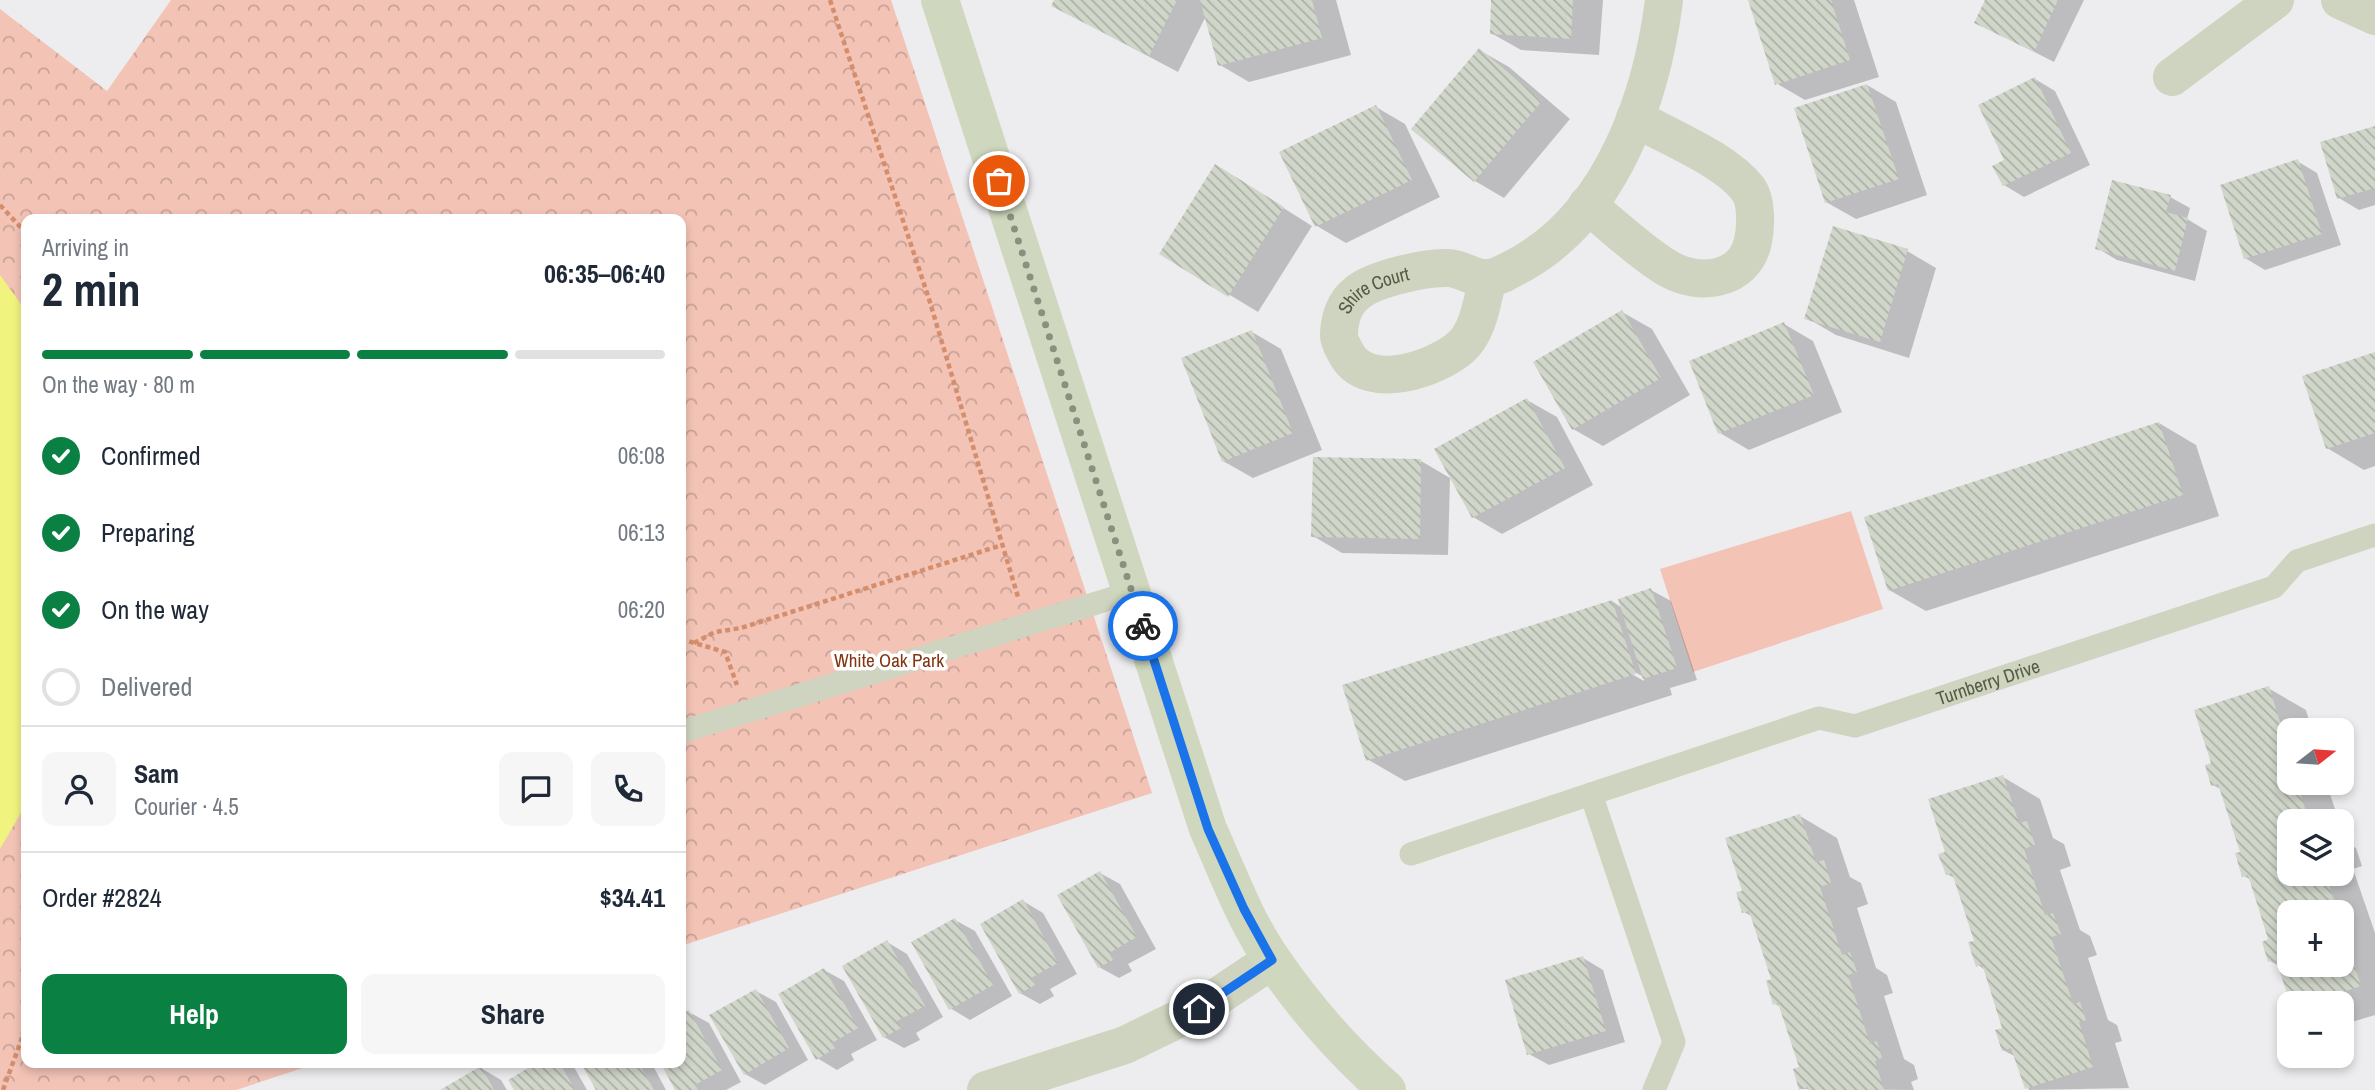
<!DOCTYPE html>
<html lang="en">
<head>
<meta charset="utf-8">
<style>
	body { margin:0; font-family:"Archivo Narrow",sans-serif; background:#f6f6f7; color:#1f2937; height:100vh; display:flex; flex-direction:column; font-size:26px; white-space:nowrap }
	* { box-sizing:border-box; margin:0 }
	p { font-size:23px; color:#747a83 }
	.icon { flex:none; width:38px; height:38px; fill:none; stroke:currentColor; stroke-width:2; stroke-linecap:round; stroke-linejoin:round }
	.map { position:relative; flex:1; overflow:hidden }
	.panel { position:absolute; left:21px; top:214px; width:665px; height:854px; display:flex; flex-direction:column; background:#fff; border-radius:14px; box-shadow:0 4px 10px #0003 }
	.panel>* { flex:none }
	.needle { width:46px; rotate:73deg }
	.tools { position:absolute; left:2277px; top:718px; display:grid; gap:14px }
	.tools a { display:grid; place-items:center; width:77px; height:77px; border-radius:14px; background:#fff; box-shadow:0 4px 10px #0003; font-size:35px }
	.pin { position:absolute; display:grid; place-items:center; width:60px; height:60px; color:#fff; margin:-30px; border:4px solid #fff; border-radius:50%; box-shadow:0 2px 7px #0007 }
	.courier { position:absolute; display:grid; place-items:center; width:70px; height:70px; margin:-35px; border:5px solid #1a73e8; border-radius:50%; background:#fff; color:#222; box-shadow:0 2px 9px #0007 }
	.headline em { font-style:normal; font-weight:700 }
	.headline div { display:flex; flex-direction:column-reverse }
	.headline { display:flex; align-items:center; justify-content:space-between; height:119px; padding:0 21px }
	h1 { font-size:46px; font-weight:700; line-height:52px }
	.bar { display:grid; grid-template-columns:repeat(4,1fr); gap:10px 7px; align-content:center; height:84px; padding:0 21px }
	.bar i { height:9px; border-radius:5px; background:#e0e1e3 }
	.bar .on { background:#0b8043 }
	.bar p { grid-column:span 4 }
	.line { display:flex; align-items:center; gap:18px; padding:0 21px; border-top:2px solid #e0e1e3 }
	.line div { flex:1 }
	.round { display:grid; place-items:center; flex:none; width:74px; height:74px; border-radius:14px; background:#f6f6f7 }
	ol { padding:0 21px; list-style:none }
	li { display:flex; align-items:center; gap:21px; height:77px }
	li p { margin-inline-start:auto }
	li .icon { padding:7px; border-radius:50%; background:#0b8043; color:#fff; stroke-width:4 }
	li:last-child { color:#747a83 }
	li i { width:38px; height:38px; border:4px solid #e0e1e3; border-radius:50% }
	.primary-button { display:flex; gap:14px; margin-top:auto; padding:14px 21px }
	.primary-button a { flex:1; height:80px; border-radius:14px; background:#0b8043; color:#fff; font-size:28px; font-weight:700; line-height:80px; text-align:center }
	.primary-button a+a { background:#f6f6f7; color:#1f2937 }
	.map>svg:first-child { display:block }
	.park { fill:url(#park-crowns) }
	.pitch { fill:#f3c3b6 }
	.water { fill:#f0f47f }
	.shadow { fill:#0003; fill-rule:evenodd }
	.building { fill:url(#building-back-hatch) }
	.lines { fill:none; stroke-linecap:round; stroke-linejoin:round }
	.path { stroke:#d48e6b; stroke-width:4.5; stroke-dasharray:5 3.5; stroke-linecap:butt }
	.lane { stroke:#ced4bf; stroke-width:23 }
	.street { stroke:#ced4bf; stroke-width:38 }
	.secondary { stroke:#cfd8be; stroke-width:38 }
	.done { stroke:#8a8f80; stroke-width:7; stroke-dasharray:0 12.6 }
	.route { stroke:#1a73e8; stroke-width:9 }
	.labels { text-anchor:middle; stroke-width:7; stroke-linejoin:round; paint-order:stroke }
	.street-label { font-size:19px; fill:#555c44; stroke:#fff }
	.park-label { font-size:19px; fill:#84340e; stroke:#fff }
</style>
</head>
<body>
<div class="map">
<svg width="2375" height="1090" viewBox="0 0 2375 1090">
	<defs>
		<pattern id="park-crowns" width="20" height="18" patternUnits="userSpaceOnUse" patternTransform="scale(1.75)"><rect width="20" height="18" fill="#f3c3b6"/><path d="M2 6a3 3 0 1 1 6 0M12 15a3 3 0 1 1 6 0" fill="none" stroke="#c8a296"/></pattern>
		<pattern id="building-back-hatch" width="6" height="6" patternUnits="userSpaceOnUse" patternTransform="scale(1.75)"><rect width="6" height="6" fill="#d1d6cb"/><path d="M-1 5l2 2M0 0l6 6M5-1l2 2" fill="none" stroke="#acb1a6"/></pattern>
	</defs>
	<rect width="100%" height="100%" fill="#ededf0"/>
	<path class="park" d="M171,0H891L1152,793L681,946V219H26V1062H321L236,1090H0V9L107,91Z"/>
	<path class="pitch" d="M1851,511L1883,609L1693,672L1660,569Z"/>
	<path class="water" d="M0,275L26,311V804L0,849Z"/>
	<g class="shadow">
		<path d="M1056,0H1336L1351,55L1249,82L1220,65L1206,16L1178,72L1053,6Z"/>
		<path d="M1493,0H1603L1599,55L1521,50L1491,33Z"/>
		<path d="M1750,0H1854L1879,77L1805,100L1776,83Z"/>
		<path d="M1987,0H2084L2054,62L1976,22Z"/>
		<path d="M1479,50L1509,67L1570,119L1504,198L1475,181Z"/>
		<path d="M2035,79L2055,91L2090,165L2024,197L2004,185Z"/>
		<path d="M1867,85L1896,102L1927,195L1856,219L1826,202Z"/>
		<path d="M1376,107L1405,124L1440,197L1346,243L1317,226Z"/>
		<path d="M2375,128V205L2359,210L2339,198Z"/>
		<path d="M2297,161L2317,173L2341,245L2265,270L2245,258Z"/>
		<path d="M1244,183L1312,226L1258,312L1162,254Z"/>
		<path d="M2170,197L2190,208L2187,219L2207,231L2195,281L2117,260L2097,248Z"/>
		<path d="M1907,251L1936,268L1909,358L1836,335L1807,318Z"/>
		<path d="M1622,312L1652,329L1690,395L1603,446L1573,429Z"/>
		<path d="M1784,324L1813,341L1842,412L1749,450L1720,433Z"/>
		<path d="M1252,332L1281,349L1322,450L1253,478L1223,461Z"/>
		<path d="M2375,354V466L2364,470L2327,448Z"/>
		<path d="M1527,400L1557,417L1593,485L1502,534L1473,517Z"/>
		<path d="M2159,423L2196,445L2219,516L1926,611L1889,590Z"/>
		<path d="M1421,461L1450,478L1448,555L1342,553L1313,536Z"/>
		<path d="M1651,590L1671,601L1697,680L1670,688L1672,695L1405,781L1367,759L1612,601L1622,608ZM1629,669L1644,677V681L1628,672Z"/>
		<path d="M2268,688L2306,710L2312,730H2289V782H2326L2339,821H2289V873H2342V830L2345,842L2356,848L2362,866L2353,869L2375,933V1015L2342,1025V1003H2292L2281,967L2270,961V940L2251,880L2244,876L2242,853L2222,790L2213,785V764ZM2289,912H2342V964H2289Z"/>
		<path d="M2003,777L2040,799L2053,838L2064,844L2071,866L2060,870L2080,930L2090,936L2097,955L2088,958L2108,1020L2117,1025L2122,1041L2115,1043L2129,1088L2029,1090L2016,1057L2003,1050L2004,1029L1985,970L1978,965L1976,942L1956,879L1947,874V853Z"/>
		<path d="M1800,816L1837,838L1850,877L1861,883L1868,904L1857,908L1876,968L1887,975L1893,993L1884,996L1904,1059L1914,1065L1918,1079L1911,1082L1914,1090L1800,1089L1801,1068L1782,1008L1774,1003L1773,980L1753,917L1744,912V892Z"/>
		<path d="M1100,873L1120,884L1156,949L1128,964L1132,971L1119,978L1099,967Z"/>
		<path d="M1023,901L1043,913L1077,974L1050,989L1054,996L1040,1004L1020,993Z"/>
		<path d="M955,920L975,931L1012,996L970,1020L950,1008Z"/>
		<path d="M887,942L907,954L943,1017L916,1033L920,1040L904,1048L884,1037Z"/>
		<path d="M1583,958L1603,970L1625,1042L1549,1065L1529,1054Z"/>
		<path d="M824,970L844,981L877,1040L851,1054L854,1060L837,1070L817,1058Z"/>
		<path d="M756,991L776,1002L808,1060L765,1085L745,1074Z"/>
		<path d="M689,1012L709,1023L741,1082L726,1090H677L681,1016Z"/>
		<path d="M542,1062H566L574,1067L587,1090H516Z"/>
		<path d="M582,1062H651L666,1090H598Z"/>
		<path d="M481,1068L501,1080L507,1090H443Z"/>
	</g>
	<g class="building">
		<path d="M1054,0H1177L1149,56L1051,6Z"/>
		<path d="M1200,0H1312L1322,38L1218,66Z"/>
		<path d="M1491,0H1573L1571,39L1490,34Z"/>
		<path d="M1748,0H1831L1850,60L1775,85Z"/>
		<path d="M1985,0H2058L2034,52L1974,23Z"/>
		<path d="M1479,48L1542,101L1474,182L1411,129Z"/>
		<path d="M2035,77L2071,153L2003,186L1992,166L2004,160L1978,105Z"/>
		<path d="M1867,84L1899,179L1825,203L1794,108Z"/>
		<path d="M1376,105L1412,180L1315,227L1279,152Z"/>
		<path d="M2375,126V188L2337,199L2320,142Z"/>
		<path d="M2298,159L2322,234L2244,259L2220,185Z"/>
		<path d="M1215,164L1284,207L1228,297L1159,254Z"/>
		<path d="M2112,180L2171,195L2166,212L2188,218L2175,271L2095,249Z"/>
		<path d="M1833,226L1908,249L1880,342L1804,319Z"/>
		<path d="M1622,310L1661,378L1572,430L1533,362Z"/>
		<path d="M1784,322L1814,395L1718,434L1689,361Z"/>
		<path d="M1252,330L1293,433L1222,462L1181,358Z"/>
		<path d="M2375,352V433L2326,449L2302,376Z"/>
		<path d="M1527,398L1565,468L1472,518L1434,449Z"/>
		<path d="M2159,422L2183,495L1888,591L1864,517Z"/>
		<path d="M1313,457L1421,459L1420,539L1311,537Z"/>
		<path d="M1651,588L1677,668L1643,679L1618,599Z"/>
		<path d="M1612,600L1636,674L1366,761L1342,685Z"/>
		<path d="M2269,686L2284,735L2289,733V782H2297L2309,821H2289V873H2325L2338,912H2289V964H2342V915L2346,913L2351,931L2344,933L2361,986L2310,1003H2290L2276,960L2268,962L2262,942L2268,939L2248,875L2242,877L2235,853L2240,852L2218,784L2211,786L2205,765L2211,763L2194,710Z"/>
		<path d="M2003,775L2019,823L2027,821L2035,845L2024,849L2045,915L2053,913L2061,934L2051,937L2073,1004L2080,1002L2086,1020L2079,1022L2093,1067L2025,1089L2011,1048L2002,1051L1995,1030L2002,1028L1982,964L1976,967L1968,942L1974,941L1952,873L1946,875L1938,854L1945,852L1928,799Z"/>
		<path d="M1800,814L1816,862L1824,860L1831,883L1820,887L1842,955L1850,952L1857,972L1848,975L1870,1044L1877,1041L1882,1058L1875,1061L1884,1090H1808V1087L1799,1090L1793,1069L1799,1067L1778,1003L1773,1005L1766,981L1771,979L1749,911L1742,913L1736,892L1742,891L1725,838Z"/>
		<path d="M1100,871L1137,937L1109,953L1113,960L1098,968L1057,895Z"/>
		<path d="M1023,899L1058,963L1031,978L1035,985L1019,994L980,924Z"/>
		<path d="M955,918L993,985L949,1010L911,942Z"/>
		<path d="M887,940L925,1006L897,1021L901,1028L883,1038L842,966Z"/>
		<path d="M1583,956L1606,1031L1527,1055L1505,980Z"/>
		<path d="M824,968L858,1028L832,1043L835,1048L816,1060L778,994Z"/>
		<path d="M756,989L789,1048L744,1075L709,1015Z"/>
		<path d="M689,1010L722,1070L695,1085L698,1090H675L660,1062H681V1014Z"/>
		<path d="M538,1062H559L575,1090H514L508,1080Z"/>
		<path d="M580,1062H638L654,1090H596Z"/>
		<path d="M481,1066L494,1090H440Z"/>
	</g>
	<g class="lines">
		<g class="path">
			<path d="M830,0L929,299L1018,597"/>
			<path d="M0,205L26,233"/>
			<path d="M681,639L725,652L737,685"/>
			<path d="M694,643L715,632L741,628L1002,545"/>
			<path d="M3,1090L26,1027"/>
		</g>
		<g class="lane">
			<path d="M681,732L1132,592"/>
			<path d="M1591,794L1674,1042L1654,1090"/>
			<path id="s1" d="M1411,854L1819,718L1855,726L2274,587L2297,561L2375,535"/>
		</g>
		<g class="street">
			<path d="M2340,0L2375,16"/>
			<path d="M2172,77L2275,0"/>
			<path d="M1587,205C1613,225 1639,251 1667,268C1699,287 1745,281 1753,241C1756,227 1757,201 1748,189C1725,159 1668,137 1635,118"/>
			<path id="s2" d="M1488,278C1482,300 1479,331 1461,347C1436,369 1369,392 1347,355C1344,349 1339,342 1339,336C1339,320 1344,303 1357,293C1373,279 1426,267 1448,268C1461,268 1476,280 1489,278C1499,277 1514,268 1523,263C1612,212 1652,97 1664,0"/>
			<path d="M986,1090L1125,1045L1199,1009L1272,960"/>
		</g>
		<path class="secondary" d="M940,0L1208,829C1228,873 1245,921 1273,961C1306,1009 1344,1052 1387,1090"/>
	</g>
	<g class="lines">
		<path class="done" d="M999,181L1143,626"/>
		<path class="route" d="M1143,626L1208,829L1244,909L1272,960L1199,1009"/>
	</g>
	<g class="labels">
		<g class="street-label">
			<text dy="7" stroke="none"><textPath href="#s2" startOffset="287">Shire Court</textPath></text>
			<text dy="7" stroke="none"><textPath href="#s1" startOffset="607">Turnberry Drive</textPath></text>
		</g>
		<g class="park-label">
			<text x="889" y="667">White Oak Park</text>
		</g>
	</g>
</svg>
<div class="tools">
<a><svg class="needle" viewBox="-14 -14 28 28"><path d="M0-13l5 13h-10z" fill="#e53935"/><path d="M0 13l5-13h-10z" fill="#747a83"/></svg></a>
<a><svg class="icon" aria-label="layers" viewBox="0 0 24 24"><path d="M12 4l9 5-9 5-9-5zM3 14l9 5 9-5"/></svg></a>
<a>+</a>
<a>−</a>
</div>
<div class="pin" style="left:999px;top:181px;background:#ea580c"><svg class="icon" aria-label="bag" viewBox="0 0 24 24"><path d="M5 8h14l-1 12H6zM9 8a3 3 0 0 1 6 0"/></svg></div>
<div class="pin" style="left:1199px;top:1009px;background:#1f2937"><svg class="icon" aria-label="home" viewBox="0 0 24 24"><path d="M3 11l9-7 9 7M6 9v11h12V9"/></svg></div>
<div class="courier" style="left:1143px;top:626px"><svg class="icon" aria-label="bike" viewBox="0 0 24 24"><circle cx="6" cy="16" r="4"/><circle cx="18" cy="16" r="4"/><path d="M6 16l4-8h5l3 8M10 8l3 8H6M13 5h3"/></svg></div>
<section class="panel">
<div class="headline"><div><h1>2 min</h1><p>Arriving in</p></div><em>06:35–06:40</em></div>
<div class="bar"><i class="on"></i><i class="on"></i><i class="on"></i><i></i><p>On the way · 80 m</p></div>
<ol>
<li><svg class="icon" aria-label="check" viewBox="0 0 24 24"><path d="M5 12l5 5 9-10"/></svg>Confirmed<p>06:08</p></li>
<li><svg class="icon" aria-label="check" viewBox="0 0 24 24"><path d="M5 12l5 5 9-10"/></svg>Preparing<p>06:13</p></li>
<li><svg class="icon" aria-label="check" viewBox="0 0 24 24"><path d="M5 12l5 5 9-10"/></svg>On the way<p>06:20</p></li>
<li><i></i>Delivered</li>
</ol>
<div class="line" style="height:126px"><a class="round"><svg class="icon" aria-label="person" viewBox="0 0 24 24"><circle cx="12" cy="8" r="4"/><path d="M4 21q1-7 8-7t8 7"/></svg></a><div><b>Sam</b><p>Courier · 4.5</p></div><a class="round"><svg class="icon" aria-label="chat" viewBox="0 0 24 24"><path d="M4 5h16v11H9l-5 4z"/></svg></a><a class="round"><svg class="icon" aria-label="phone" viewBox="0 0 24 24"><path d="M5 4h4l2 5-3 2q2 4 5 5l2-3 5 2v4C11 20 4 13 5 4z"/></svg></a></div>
<div class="line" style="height:91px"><div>Order #2824</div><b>$34.41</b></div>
<div class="primary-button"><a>Help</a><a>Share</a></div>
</section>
</div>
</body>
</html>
